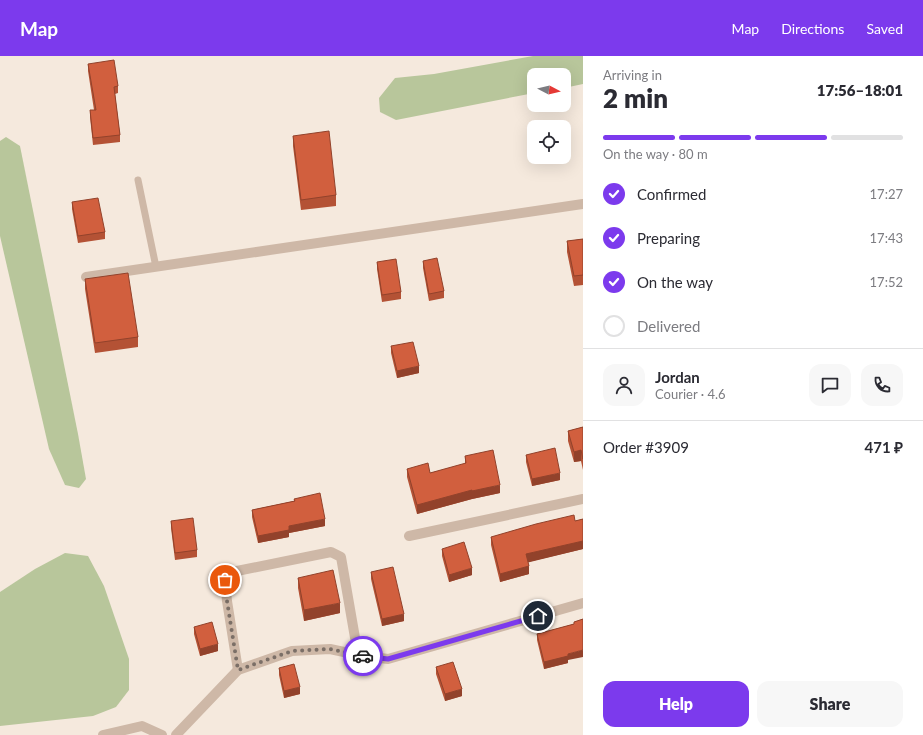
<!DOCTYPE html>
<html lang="en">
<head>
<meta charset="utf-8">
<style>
	body { margin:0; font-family:Lato,sans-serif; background:#f7f7f7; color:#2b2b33; height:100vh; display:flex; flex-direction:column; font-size:15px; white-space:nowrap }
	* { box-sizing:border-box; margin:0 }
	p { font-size:13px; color:#7c7c81 }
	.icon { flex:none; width:22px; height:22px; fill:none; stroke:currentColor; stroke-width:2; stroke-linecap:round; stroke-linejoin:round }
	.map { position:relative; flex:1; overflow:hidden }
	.sheet { display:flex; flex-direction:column; background:#fff; width:340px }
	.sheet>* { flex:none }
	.needle { width:26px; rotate:97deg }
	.fabs { position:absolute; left:527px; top:12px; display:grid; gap:8px }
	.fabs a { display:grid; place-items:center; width:44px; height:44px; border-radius:8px; background:#fff; box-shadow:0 4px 16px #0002; font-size:20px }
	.pin { position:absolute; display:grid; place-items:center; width:34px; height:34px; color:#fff; margin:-17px; border:2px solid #fff; border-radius:50%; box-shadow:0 1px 4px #0007 }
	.courier { position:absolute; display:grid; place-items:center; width:40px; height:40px; margin:-20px; border:3px solid #7c3aed; border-radius:50%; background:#fff; color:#222; box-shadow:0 1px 5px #0007 }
	.headline em { font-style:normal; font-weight:800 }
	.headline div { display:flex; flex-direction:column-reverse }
	.headline { display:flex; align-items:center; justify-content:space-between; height:68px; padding:0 20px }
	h1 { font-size:26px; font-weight:800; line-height:30px }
	.bar { display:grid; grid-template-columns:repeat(4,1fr); gap:6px 4px; align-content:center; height:48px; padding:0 20px }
	.bar i { height:5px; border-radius:3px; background:#e1e1e2 }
	.bar .current { background:#7c3aed }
	.bar p { grid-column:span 4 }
	.line { display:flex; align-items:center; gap:10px; padding:0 20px; border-top:1px solid #e1e1e2 }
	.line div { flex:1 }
	.round { display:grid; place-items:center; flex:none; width:42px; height:42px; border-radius:12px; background:#f7f7f7 }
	ol { padding:0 20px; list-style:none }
	li { display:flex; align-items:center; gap:12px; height:44px }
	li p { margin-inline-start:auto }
	li .icon { padding:4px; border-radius:50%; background:#7c3aed; color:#fff; stroke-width:4 }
	li:last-child { color:#7c7c81 }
	li i { width:22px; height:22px; border:2px solid #e1e1e2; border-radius:50% }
	.primary-button { display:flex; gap:8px; margin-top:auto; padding:8px 20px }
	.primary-button a { flex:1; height:46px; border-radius:12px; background:#7c3aed; color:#fff; font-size:16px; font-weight:800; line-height:46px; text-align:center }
	.primary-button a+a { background:#f7f7f7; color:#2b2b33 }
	header { display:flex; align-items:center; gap:24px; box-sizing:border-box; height:56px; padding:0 20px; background:#7c3aed; color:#fff }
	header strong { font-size:19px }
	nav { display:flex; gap:22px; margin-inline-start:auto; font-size:14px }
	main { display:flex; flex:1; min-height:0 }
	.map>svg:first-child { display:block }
	.green { fill:#b8c69b }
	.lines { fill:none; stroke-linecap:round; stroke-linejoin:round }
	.service { stroke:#ceb8a7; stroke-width:7 }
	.minor { stroke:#ceb8a7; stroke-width:10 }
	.wall { fill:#b45235 }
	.shaded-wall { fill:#92422b }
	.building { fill:#d15f3e; stroke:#92422b }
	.done { stroke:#7b6f67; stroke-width:4; stroke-dasharray:0 7.2 }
	.route { stroke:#7c3aed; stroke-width:5 }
</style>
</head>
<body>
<header>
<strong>Map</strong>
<nav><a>Map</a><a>Directions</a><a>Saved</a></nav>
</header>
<main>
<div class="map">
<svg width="583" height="679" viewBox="0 0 583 679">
	<rect width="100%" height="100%" fill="#f5e9dd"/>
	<g class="green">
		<path d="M533,0H583V28L564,32V19H534V37L396,64L380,56L379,42L395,22L434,18Z"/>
		<path d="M6,81L20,90L78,378L86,423L79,432L65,429L49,393L0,180V85Z"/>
		<path d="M65,497L88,500L104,530L129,603V634L116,651L93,660L0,670V536L35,513Z"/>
	</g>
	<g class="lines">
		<path class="service" d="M138,124L156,211"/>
		<g class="minor">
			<path d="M86,221L583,148"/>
			<path d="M409,480L583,443"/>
			<path d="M238,614L227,545L225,524L232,516L331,496L341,501L358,599"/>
			<path d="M103,679L142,670L162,679"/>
			<path d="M176,679L238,614L292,595L330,593L358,599L388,603L583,547"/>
		</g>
	</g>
	<g class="wall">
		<path d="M88,8L118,30V37L115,38L120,79V86L93,89L90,61V54H94L88,15Z"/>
		<path d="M293,80L336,139V150L301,154L293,90Z"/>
		<path d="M72,146L105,176V183L78,187L72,153Z"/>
		<path d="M583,183V229L574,230L567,196V185Z"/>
		<path d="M423,205L444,235V242L429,245L423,212Z"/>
		<path d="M377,206L401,236V243L382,246L377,213Z"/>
		<path d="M85,223L138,281V291L95,297L85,233Z"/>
		<path d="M391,290L419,317L397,322L391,297Z"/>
		<path d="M583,371V414L581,405L574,406L568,385V375Z"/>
		<path d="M526,399L560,424L532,430L526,406Z"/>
		<path d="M465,400L500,437L472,443L417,458L407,421V413L430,417L465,408Z"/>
		<path d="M294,443L325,470L289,477V481L258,487L252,461V454L294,445Z"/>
		<path d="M583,463V493L528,506L529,518L500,526L491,489V481L575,465Z"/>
		<path d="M171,465L197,494V501L175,504L171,472Z"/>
		<path d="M442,493L472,519L449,526L442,500Z"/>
		<path d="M371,516L404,565L382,570L371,523Z"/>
		<path d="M298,522L340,557L304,565L298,532Z"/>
		<path d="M583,563L568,604V607L544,613L537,584V578L574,568V566Z"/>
		<path d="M194,571L218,595L200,600L194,578Z"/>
		<path d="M436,611L462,640L445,645L436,618Z"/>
		<path d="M279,612L300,638L284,642L279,619Z"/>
	</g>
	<g class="shaded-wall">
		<path d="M419,310V317L397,322V315Z"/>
		<path d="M581,394V405L574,406V396Z"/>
		<path d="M560,417V424L532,430V423Z"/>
		<path d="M500,429V437L472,443V435Z"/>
		<path d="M472,434V443L417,458V449Z"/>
		<path d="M325,463V470L289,477V481L258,487V480L289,470Z"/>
		<path d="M583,485V493L526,507V498Z"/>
		<path d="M529,510V518L500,526V518Z"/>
		<path d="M472,512V519L449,526V519Z"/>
		<path d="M340,547V557L304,565V554Z"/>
		<path d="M404,558V565L382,570V563Z"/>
		<path d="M218,588V595L200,600V593Z"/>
		<path d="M583,594V601L568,604V607L544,613V606L568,598Z"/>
		<path d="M300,631V638L284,642V635Z"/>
		<path d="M462,633V640L445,645V638Z"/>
	</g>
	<g class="building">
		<path d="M114,4L118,30L114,31L120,79L93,82L90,54H96L88,8Z"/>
		<path d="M329,75L336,139L301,144L293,80Z"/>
		<path d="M98,142L105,176L78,180L72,146Z"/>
		<path d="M583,183V219L574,220L567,185Z"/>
		<path d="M437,202L444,235L429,238L423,205Z"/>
		<path d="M396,203L401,236L382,239L377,206Z"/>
		<path d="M128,217L138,281L95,287L85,223Z"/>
		<path d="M413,286L419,310L397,315L391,290Z"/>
		<path d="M583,371V403L581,394L574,396L568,375Z"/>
		<path d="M555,392L560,417L532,423L526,399Z"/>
		<path d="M493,394L500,429L472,435V434L417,449L407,413L428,407L430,417L466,407L465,400Z"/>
		<path d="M320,437L325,463L289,470V474L258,480L252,454L295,445L294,443Z"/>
		<path d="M574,459L575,465L583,463V485L526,498L529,510L500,518L491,481L536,468Z"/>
		<path d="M193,462L197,494L175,497L171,465Z"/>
		<path d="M464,486L472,512L449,519L442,493Z"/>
		<path d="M393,511L404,558L382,563L371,516Z"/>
		<path d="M333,514L340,547L304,554L298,522Z"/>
		<path d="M583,563V594L568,598V600L544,606L537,578L574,568V566Z"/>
		<path d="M212,566L218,588L200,593L194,571Z"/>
		<path d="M453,606L462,633L445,638L436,611Z"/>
		<path d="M294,608L300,631L284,635L279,612Z"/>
	</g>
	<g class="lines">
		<path class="done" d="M225,524L227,545L238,614L292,595L330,593L363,600"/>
		<path class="route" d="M363,600L388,603L538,560"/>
	</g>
</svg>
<div class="fabs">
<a><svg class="needle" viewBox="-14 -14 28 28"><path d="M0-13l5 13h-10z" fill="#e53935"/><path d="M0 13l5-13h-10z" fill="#7c7c81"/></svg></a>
<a><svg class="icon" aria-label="locate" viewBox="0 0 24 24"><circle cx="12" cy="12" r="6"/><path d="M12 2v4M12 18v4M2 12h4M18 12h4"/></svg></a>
</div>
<div class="pin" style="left:225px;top:524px;background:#ea580c"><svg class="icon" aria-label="bag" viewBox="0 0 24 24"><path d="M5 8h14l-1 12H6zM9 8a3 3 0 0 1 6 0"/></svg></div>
<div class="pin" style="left:538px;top:560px;background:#1f2937"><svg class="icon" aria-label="home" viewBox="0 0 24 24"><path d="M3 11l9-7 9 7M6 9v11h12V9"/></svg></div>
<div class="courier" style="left:363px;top:600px"><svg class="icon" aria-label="car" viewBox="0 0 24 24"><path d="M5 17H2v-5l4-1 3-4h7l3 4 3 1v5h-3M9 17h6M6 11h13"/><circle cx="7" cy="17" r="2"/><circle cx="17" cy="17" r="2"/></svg></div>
</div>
<section class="sheet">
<div class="headline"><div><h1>2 min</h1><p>Arriving in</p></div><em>17:56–18:01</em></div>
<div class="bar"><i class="current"></i><i class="current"></i><i class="current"></i><i></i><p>On the way · 80 m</p></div>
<ol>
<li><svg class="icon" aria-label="check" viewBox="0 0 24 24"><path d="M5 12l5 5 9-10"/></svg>Confirmed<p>17:27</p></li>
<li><svg class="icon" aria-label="check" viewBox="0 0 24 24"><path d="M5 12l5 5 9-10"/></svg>Preparing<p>17:43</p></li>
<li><svg class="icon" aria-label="check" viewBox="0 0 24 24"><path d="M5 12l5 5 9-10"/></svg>On the way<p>17:52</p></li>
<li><i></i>Delivered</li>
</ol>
<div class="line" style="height:72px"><a class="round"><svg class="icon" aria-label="person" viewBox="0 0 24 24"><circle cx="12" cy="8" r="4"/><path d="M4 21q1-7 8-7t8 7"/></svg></a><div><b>Jordan</b><p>Courier · 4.6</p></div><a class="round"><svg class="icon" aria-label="chat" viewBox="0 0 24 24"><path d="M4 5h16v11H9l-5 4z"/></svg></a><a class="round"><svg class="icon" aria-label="phone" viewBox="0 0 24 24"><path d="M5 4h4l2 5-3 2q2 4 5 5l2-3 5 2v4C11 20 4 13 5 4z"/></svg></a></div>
<div class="line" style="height:52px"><div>Order #3909</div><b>471 ₽</b></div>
<div class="primary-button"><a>Help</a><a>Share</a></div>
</section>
</main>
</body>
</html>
